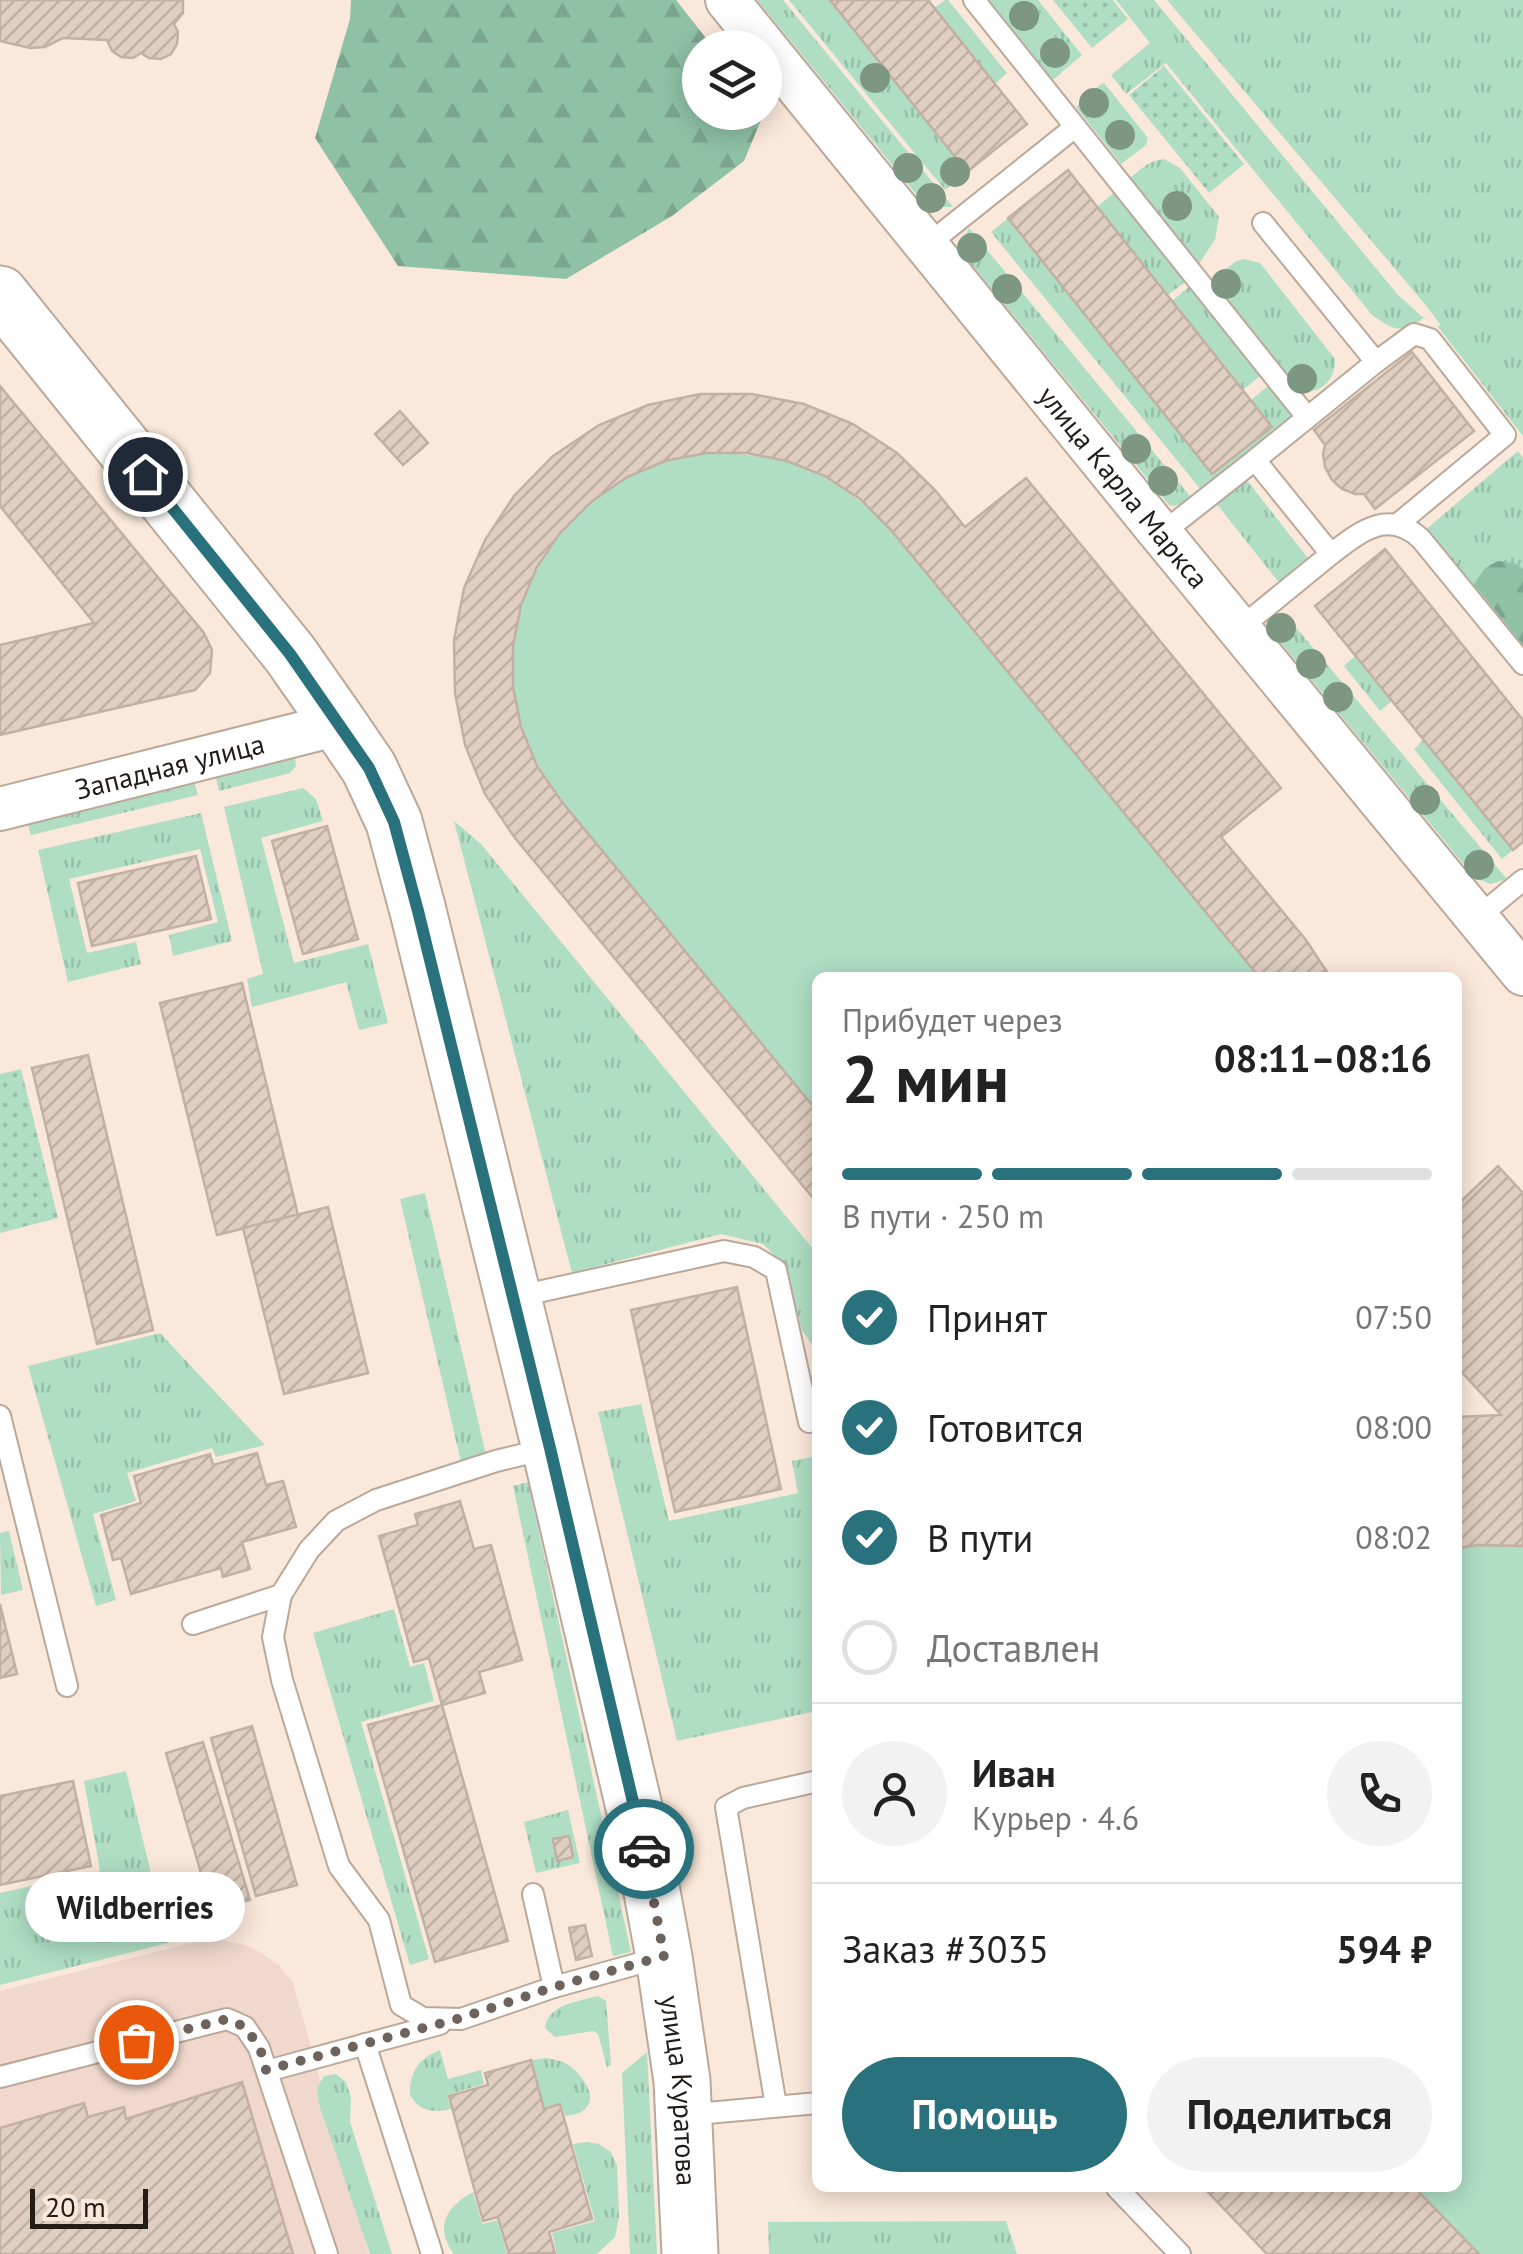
<!DOCTYPE html>
<html lang="ru">
<head>
<meta charset="utf-8">
<style>
	body { margin:0; font-family:"PT Sans",sans-serif; background:#f2f2f2; color:#222; height:100vh; display:flex; flex-direction:column; font-size:38px; white-space:nowrap }
	* { box-sizing:border-box; margin:0 }
	p { font-size:32px; color:#767676 }
	.icon { flex:none; width:55px; height:55px; fill:none; stroke:currentColor; stroke-width:2; stroke-linecap:round; stroke-linejoin:round }
	.map { position:relative; flex:1; overflow:hidden }
	.details { position:absolute; left:812px; top:972px; width:650px; height:1220px; display:flex; flex-direction:column; background:#fff; border-radius:15px; box-shadow:0 5px 25px #0003 }
	.details>* { flex:none }
	.controls { position:absolute; left:682px; top:30px; display:grid; gap:20px }
	.controls a { display:grid; place-items:center; width:100px; height:100px; border-radius:50%; background:#fff; box-shadow:0 5px 25px #0003; font-size:50px }
	.scale { position:absolute; left:30px; bottom:25px; width:118px; box-sizing:border-box; padding-left:10px; border:5px solid #221c17; border-top:0; font-size:28px; line-height:35px; white-space:nowrap; color:#221c17; -webkit-text-stroke:8px #fae8da; paint-order:stroke }
	.pin { position:absolute; display:grid; place-items:center; width:85px; height:85px; color:#fff; margin:-42px; border:5px solid #fff; border-radius:50%; box-shadow:0 2px 10px #0007 }
	.courier { position:absolute; display:grid; place-items:center; width:100px; height:100px; margin:-50px; border:8px solid #29717c; border-radius:50%; background:#fff; color:#222; box-shadow:0 2px 12px #0007 }
	.bubble { position:absolute; height:70px; border-radius:35px; background:#fff; box-shadow:0 5px 25px #0003; font-size:32px; font-weight:700; line-height:70px; text-align:center }
	.headline em { font-style:normal; font-weight:700 }
	.headline div { display:flex; flex-direction:column-reverse }
	.headline { display:flex; align-items:center; justify-content:space-between; height:170px; padding:0 30px }
	h1 { font-size:65px; font-weight:700; line-height:75px }
	.bar { display:grid; grid-template-columns:repeat(4,1fr); gap:15px 10px; align-content:center; height:120px; padding:0 30px }
	.bar i { height:12px; border-radius:8px; background:#e0e0e0 }
	.bar .on { background:#29717c }
	.bar p { grid-column:span 4 }
	.line { display:flex; align-items:center; gap:25px; padding:0 30px; border-top:2px solid #e0e0e0 }
	.line div { flex:1 }
	.round { display:grid; place-items:center; flex:none; width:105px; height:105px; border-radius:52px; background:#f2f2f2 }
	ol { padding:0 30px; list-style:none }
	li { display:flex; align-items:center; gap:30px; height:110px }
	li p { margin-inline-start:auto }
	li .icon { padding:10px; border-radius:50%; background:#29717c; color:#fff; stroke-width:4 }
	li:last-child { color:#767676 }
	li i { width:55px; height:55px; border:5px solid #e0e0e0; border-radius:50% }
	.primary-button { display:flex; gap:20px; margin-top:auto; padding:20px 30px }
	.primary-button a { flex:1; height:115px; border-radius:60px; background:#29717c; color:#fff; font-size:40px; font-weight:700; line-height:115px; text-align:center }
	.primary-button a+a { background:#f2f2f2; color:#222 }
	.map>svg:first-child { display:block }
	.commercial { fill:#f0d8cd }
	.grass { fill:url(#grass-tufts) }
	.forest { fill:url(#forest-firs) }
	.park { fill:url(#park-dots) }
	.pitch { fill:#afdec5 }
	.building { fill:url(#building-hatch); stroke:#c2b1a3; stroke-width:2.5 }
	.lines { fill:none; stroke-linecap:round; stroke-linejoin:round }
	.lane-casing { stroke:#baa99b; stroke-width:24 }
	.street-casing { stroke:#baa99b; stroke-width:46 }
	.secondary-casing { stroke:#baa99b; stroke-width:59 }
	.lane { stroke:#fff; stroke-width:20 }
	.street { stroke:#fff; stroke-width:42 }
	.secondary { stroke:#fff; stroke-width:55 }
	.tree { fill:#7e9783 }
	.done { stroke:#6e635b; stroke-width:10; stroke-dasharray:0 18 }
	.route { stroke:#29717c; stroke-width:12 }
	.labels { text-anchor:middle; stroke-width:8; stroke-linejoin:round; paint-order:stroke }
	.street-label { font-size:28px; fill:#221c17; stroke:#fae8da }
</style>
</head>
<body>
<div class="map">
<svg width="1523" height="2254" viewBox="0 0 1523 2254">
	<defs>
		<pattern id="grass-tufts" width="24" height="20" patternUnits="userSpaceOnUse" patternTransform="scale(2.5)"><rect width="24" height="20" fill="#afdec5"/><path d="M3 7l-1-3M5 7V3M7 7l1-3M15 17l-1-3M17 17v-4M19 17l1-3" fill="none" stroke="#96bea8"/></pattern>
		<pattern id="forest-firs" width="22" height="20" patternUnits="userSpaceOnUse" patternTransform="scale(2.5)"><rect width="22" height="20" fill="#8fc1a7"/><path d="M5 1l3.5 6h-7zM16 11l3.5 6h-7z" fill="#7ba58f"/></pattern>
		<pattern id="park-dots" width="8" height="8" patternUnits="userSpaceOnUse" patternTransform="scale(2.5)"><rect width="8" height="8" fill="#afdec5"/><path d="M2 2h.1M6 6h.1" fill="none" stroke="#96bea8" stroke-width="1.8" stroke-linecap="round"/></pattern>
		<pattern id="building-hatch" width="6" height="6" patternUnits="userSpaceOnUse" patternTransform="scale(2.5)"><rect width="6" height="6" fill="#e0cec0"/><path d="M-1 1l2-2M0 6l6-6M5 7l2-2" fill="none" stroke="#c0b0a4"/></pattern>
	</defs>
	<rect width="100%" height="100%" fill="#fae8da"/>
	<path class="commercial" d="M212,1938L250,1946L279,1965L293,1983L369,2254H0V1991Z"/>
	<g class="grass">
		<path d="M757,0H783L953,207H931L921,200Z"/>
		<path d="M789,0H829L967,172L945,190Z"/>
		<path d="M945,0H948L1007,73L995,84L934,8Z"/>
		<path d="M989,0H1038L1082,55L1053,80Z"/>
		<path d="M1116,0H1154L1398,295L1424,318C1402,334 1394,331 1372,315L1166,63L1126,94L1111,75L1150,43Z"/>
		<path d="M1167,0H1523V436L1438,327L1440,324L1424,303Z"/>
		<path d="M1104,83L1148,138L1146,145L1121,164L1076,107L1101,84Z"/>
		<path d="M1164,159L1180,168L1219,217L1215,239L1199,264L1130,178C1141,169 1150,160 1164,159Z"/>
		<path d="M1115,192L1185,282L1168,295L1097,207Z"/>
		<path d="M1008,218L1212,474L1271,427L1251,400L1268,386L1291,415L1293,421L1206,496L991,232Z"/>
		<path d="M969,228L1194,501L1174,506L1169,505L959,249Z"/>
		<path d="M1245,259L1260,263L1335,359C1336,380 1319,397 1298,389L1210,282L1236,261Z"/>
		<path d="M1190,286L1260,376L1243,390L1172,301Z"/>
		<path d="M1518,451L1523,458V653L1424,531Z"/>
		<path d="M1246,479L1310,561L1281,585L1216,503Z"/>
		<path d="M1283,612L1507,879L1491,884L1475,878L1272,632L1273,625Z"/>
		<path d="M1355,656L1392,701L1380,711L1344,666Z"/>
		<path d="M1423,740L1513,850L1502,859L1414,749Z"/>
		<path d="M294,749L296,766L290,773L219,791L214,770Z"/>
		<path d="M192,774L198,795L31,835L25,815Z"/>
		<path d="M303,788L316,799L323,821L261,838L294,963L368,944L388,1023L359,1030L346,982L252,1007L247,979L263,974L224,807Z"/>
		<path d="M201,813L232,941L173,956L169,935L218,922L200,849L69,879L87,953L136,942L141,964L68,982L38,850Z"/>
		<path d="M454,821L481,844L817,1254V1352L802,1330L785,1266L763,1244L721,1234L572,1273Z"/>
		<path d="M425,1193L486,1455L461,1462L400,1199Z"/>
		<path d="M160,1333L265,1445L216,1457L212,1448L127,1473L136,1501L93,1514L116,1600L96,1606L28,1366Z"/>
		<path d="M641,1404L669,1521L798,1493L792,1461L817,1456V1711L677,1741L598,1412Z"/>
		<path d="M528,1482L631,1952L613,1956L513,1486Z"/>
		<path d="M9,1531L23,1590L1,1595L0,1533Z"/>
		<path d="M394,1609L410,1667L424,1663L434,1701L361,1722L429,1959L410,1965L313,1633Z"/>
		<path d="M126,1771L168,1943L0,1985V1893L100,1871L84,1781Z"/>
		<path d="M568,1810L580,1863L536,1873L524,1822Z"/>
		<path d="M598,1996L606,2001L611,2065L607,2067L598,2034L593,2031L555,2037L545,2028C548,2004 577,2002 598,1996Z"/>
		<path d="M440,2050L448,2079L481,2070L484,2084L447,2095L451,2109C432,2113 420,2112 410,2095C410,2071 418,2059 440,2050Z"/>
		<path d="M647,2052L657,2254H630L622,2073Z"/>
		<path d="M547,2058C555,2060 564,2061 570,2066C584,2077 601,2100 581,2112C576,2115 570,2115 565,2116L561,2103L544,2108L531,2060Z"/>
		<path d="M336,2074L346,2082L351,2098L350,2122L392,2254H370L319,2104L317,2088L324,2076Z"/>
		<path d="M587,2142L599,2144L611,2152L617,2166L619,2217L615,2237L597,2254H557L552,2233L595,2221L573,2144Z"/>
		<path d="M473,2192L482,2224L498,2220L507,2254H454C434,2227 446,2207 473,2192Z"/>
		<path d="M1006,2221L1017,2254H769L768,2222Z"/>
	</g>
	<g class="forest">
		<path d="M351,0H676L713,47L700,48V112L764,113L744,161L672,216L566,279L398,266L315,138L350,19Z"/>
		<path d="M1498,561L1514,563L1523,569V645L1474,584L1485,568Z"/>
	</g>
	<g class="park">
		<path d="M1053,0H1113L1128,19L1092,48Z"/>
		<path d="M1164,66L1244,164L1209,193L1129,95Z"/>
		<path d="M21,1069L58,1218L0,1233V1074Z"/>
	</g>
	<g class="pitch">
		<path d="M705,453C791,453 831,470 891,530L1260,977L818,978V1112L562,802C546,778 530,755 522,728C491,631 539,528 625,478C650,464 678,459 705,453Z"/>
		<path d="M1478,1545L1523,1546V2254H1479L1415,2188H1458V1548Z"/>
	</g>
	<g class="building">
		<path d="M0,0H183V13L174,24L178,32L177,44L171,54L161,59L149,58L141,53L133,58L121,57L112,51L107,40L63,38L45,47L30,48L0,41Z"/>
		<path d="M830,0H928L1027,124L967,172Z"/>
		<path d="M1068,170L1272,427L1212,474L1008,218Z"/>
		<path d="M1412,352L1474,431L1375,509L1364,494H1355L1342,489L1332,480L1325,467L1323,454L1325,445L1314,430Z"/>
		<path d="M0,386L204,633L212,650L210,673L195,690L0,735V645L94,623L0,506Z"/>
		<path d="M700,394H752L804,404L853,424L897,453L935,490L965,527L1026,478L1281,788L1221,837L1306,940L1331,978H1260L891,530L860,499L825,476L787,461L747,453H706L665,461L627,477L591,502L560,533L537,567L521,605L513,646V687L521,727L537,766L562,802L818,1112V1204L515,838L485,794L465,745L455,693L454,640L464,588L485,540L514,496L553,456L599,425L648,405Z"/>
		<path d="M400,411L428,443L403,465L375,434Z"/>
		<path d="M1385,549L1523,720V842L1513,850L1315,606Z"/>
		<path d="M327,826L358,939L303,954L272,841Z"/>
		<path d="M196,856L211,919L92,946L78,883Z"/>
		<path d="M242,983L298,1215L217,1235L160,1003Z"/>
		<path d="M88,1055L153,1330L97,1344L32,1068Z"/>
		<path d="M1498,1166L1523,1193V1546L1478,1545L1458,1548V1417L1501,1415L1458,1368V1204Z"/>
		<path d="M328,1207L368,1373L284,1394L243,1228Z"/>
		<path d="M737,1287L781,1489L675,1512L631,1310Z"/>
		<path d="M257,1453L266,1485L283,1481L296,1527L242,1542L250,1569L223,1577L221,1568L131,1594L121,1558L113,1560L101,1515L141,1503L134,1476L210,1454L213,1465Z"/>
		<path d="M460,1501L474,1549L491,1545L522,1660L479,1672L485,1693L442,1705L429,1658L414,1662L379,1536L418,1525L415,1514Z"/>
		<path d="M0,1604L17,1674L0,1678Z"/>
		<path d="M442,1705L508,1941L435,1962L368,1725Z"/>
		<path d="M252,1726L297,1885L256,1896L211,1738Z"/>
		<path d="M203,1742L250,1900L212,1911L166,1753Z"/>
		<path d="M73,1781L91,1866L0,1885V1796Z"/>
		<path d="M569,1836L573,1857L557,1861L553,1839Z"/>
		<path d="M585,1925L592,1956L576,1960L569,1928Z"/>
		<path d="M531,2060L544,2109L560,2104L592,2219L549,2232L555,2253L509,2254L498,2217L483,2221L449,2096L488,2085L485,2073Z"/>
		<path d="M242,2082L293,2254H0V2128L84,2103L88,2117L124,2107L126,2119Z"/>
		<path d="M1204,2188H1415L1479,2254H1267Z"/>
	</g>
	<g class="lines">
		<g class="lane-casing">
			<g id="lane">
				<path d="M974,0L1307,417"/>
				<path d="M926,246L1075,127"/>
				<path d="M1376,362L1414,334L1430,339L1505,435L1398,524"/>
				<path d="M1255,460L1376,362L1263,223"/>
				<path d="M1161,534L1255,460L1331,554L1239,629"/>
				<path d="M1331,554C1360,532 1388,508 1421,539L1523,664"/>
				<path d="M1477,918L1523,880"/>
				<path d="M515,1297L724,1251L754,1257L776,1270L809,1422"/>
				<path d="M0,1416L67,1686"/>
				<path d="M550,1448L496,1461L376,1500L336,1521L309,1550L281,1595L273,1637L282,1680L339,1866L379,1920L401,2005L423,2018L461,2019L554,1987L662,1957"/>
				<path d="M193,1624L281,1595"/>
				<path d="M533,1894L554,1987"/>
				<path d="M365,2044L432,2254"/>
				<path d="M267,2071L440,2024"/>
				<path d="M0,2077L227,2019L245,2027L259,2048L327,2254"/>
				<path d="M776,2106L726,1807L743,1798L818,1781"/>
				<path d="M685,2115L818,2103"/>
				<path d="M1117,2188L1180,2254"/>
			</g>
		</g>
		<g class="street-casing">
			<g id="street">
				<path id="s1" d="M727,0L1161,534L1523,974"/>
				<path id="s2" d="M0,809L339,724"/>
			</g>
		</g>
		<g class="secondary-casing">
			<g id="secondary">
				<path id="s3" d="M0,294L290,654L339,724L369,768L394,822L418,911L550,1448L645,1854L664,1957L682,2081L690,2254"/>
			</g>
		</g>
		<use href="#lane" class="lane"/>
		<use href="#street" class="street"/>
		<use href="#secondary" class="secondary"/>
	</g>
	<g class="tree">
		<circle cx="1024" cy="16" r="15"/>
		<circle cx="1055" cy="53" r="15"/>
		<circle cx="875" cy="78" r="15"/>
		<circle cx="1094" cy="103" r="15"/>
		<circle cx="1120" cy="135" r="15"/>
		<circle cx="908" cy="168" r="15"/>
		<circle cx="955" cy="172" r="15"/>
		<circle cx="931" cy="198" r="15"/>
		<circle cx="1177" cy="206" r="15"/>
		<circle cx="972" cy="248" r="15"/>
		<circle cx="1226" cy="284" r="15"/>
		<circle cx="1007" cy="289" r="15"/>
		<circle cx="1302" cy="379" r="15"/>
		<circle cx="1136" cy="449" r="15"/>
		<circle cx="1163" cy="481" r="15"/>
		<circle cx="1281" cy="628" r="15"/>
		<circle cx="1311" cy="664" r="15"/>
		<circle cx="1338" cy="697" r="15"/>
		<circle cx="1425" cy="800" r="15"/>
		<circle cx="1479" cy="865" r="15"/>
	</g>
	<g class="lines">
		<path class="done" d="M136,2042L227,2019L245,2027L260,2048L266,2070L461,2018L554,1987L664,1956L644,1849"/>
		<path class="route" d="M145,474L290,654L369,768L394,822L418,911L550,1448L644,1849"/>
	</g>
	<g class="labels">
		<g class="street-label">
			<text dy="10" stroke="none"><textPath href="#s1" startOffset="628">улица Карла Маркса</textPath></text>
			<text dy="10" stroke="none"><textPath href="#s2" startOffset="175">Западная улица</textPath></text>
			<text dy="10" stroke="none"><textPath href="#s3" startOffset="1962">улица Куратова</textPath></text>
		</g>
	</g>
</svg>
<div class="controls">
<a><svg class="icon" aria-label="layers" viewBox="0 0 24 24"><path d="M12 4l9 5-9 5-9-5zM3 14l9 5 9-5"/></svg></a>
</div>
<div class="scale">20 m</div>
<div class="pin" style="left:136px;top:2042px;background:#ea580c"><svg class="icon" aria-label="bag" viewBox="0 0 24 24"><path d="M5 8h14l-1 12H6zM9 8a3 3 0 0 1 6 0"/></svg></div>
<div class="pin" style="left:145px;top:474px;background:#1f2937"><svg class="icon" aria-label="home" viewBox="0 0 24 24"><path d="M3 11l9-7 9 7M6 9v11h12V9"/></svg></div>
<div class="courier" style="left:644px;top:1849px"><svg class="icon" aria-label="car" viewBox="0 0 24 24"><path d="M5 17H2v-5l4-1 3-4h7l3 4 3 1v5h-3M9 17h6M6 11h13"/><circle cx="7" cy="17" r="2"/><circle cx="17" cy="17" r="2"/></svg></div>
<div class="bubble" style="left:25px;top:1872px;width:220px">Wildberries</div>
<section class="details">
<div class="headline"><div><h1>2 мин</h1><p>Прибудет через</p></div><em>08:11–08:16</em></div>
<div class="bar"><i class="on"></i><i class="on"></i><i class="on"></i><i></i><p>В пути · 250 m</p></div>
<ol>
<li><svg class="icon" aria-label="check" viewBox="0 0 24 24"><path d="M5 12l5 5 9-10"/></svg>Принят<p>07:50</p></li>
<li><svg class="icon" aria-label="check" viewBox="0 0 24 24"><path d="M5 12l5 5 9-10"/></svg>Готовится<p>08:00</p></li>
<li><svg class="icon" aria-label="check" viewBox="0 0 24 24"><path d="M5 12l5 5 9-10"/></svg>В пути<p>08:02</p></li>
<li><i></i>Доставлен</li>
</ol>
<div class="line" style="height:180px"><a class="round"><svg class="icon" aria-label="person" viewBox="0 0 24 24"><circle cx="12" cy="8" r="4"/><path d="M4 21q1-7 8-7t8 7"/></svg></a><div><b>Иван</b><p>Курьер · 4.6</p></div><a class="round"><svg class="icon" aria-label="phone" viewBox="0 0 24 24"><path d="M5 4h4l2 5-3 2q2 4 5 5l2-3 5 2v4C11 20 4 13 5 4z"/></svg></a></div>
<div class="line" style="height:130px"><div>Заказ #3035</div><b>594 ₽</b></div>
<div class="primary-button"><a>Помощь</a><a>Поделиться</a></div>
</section>
</div>
</body>
</html>
